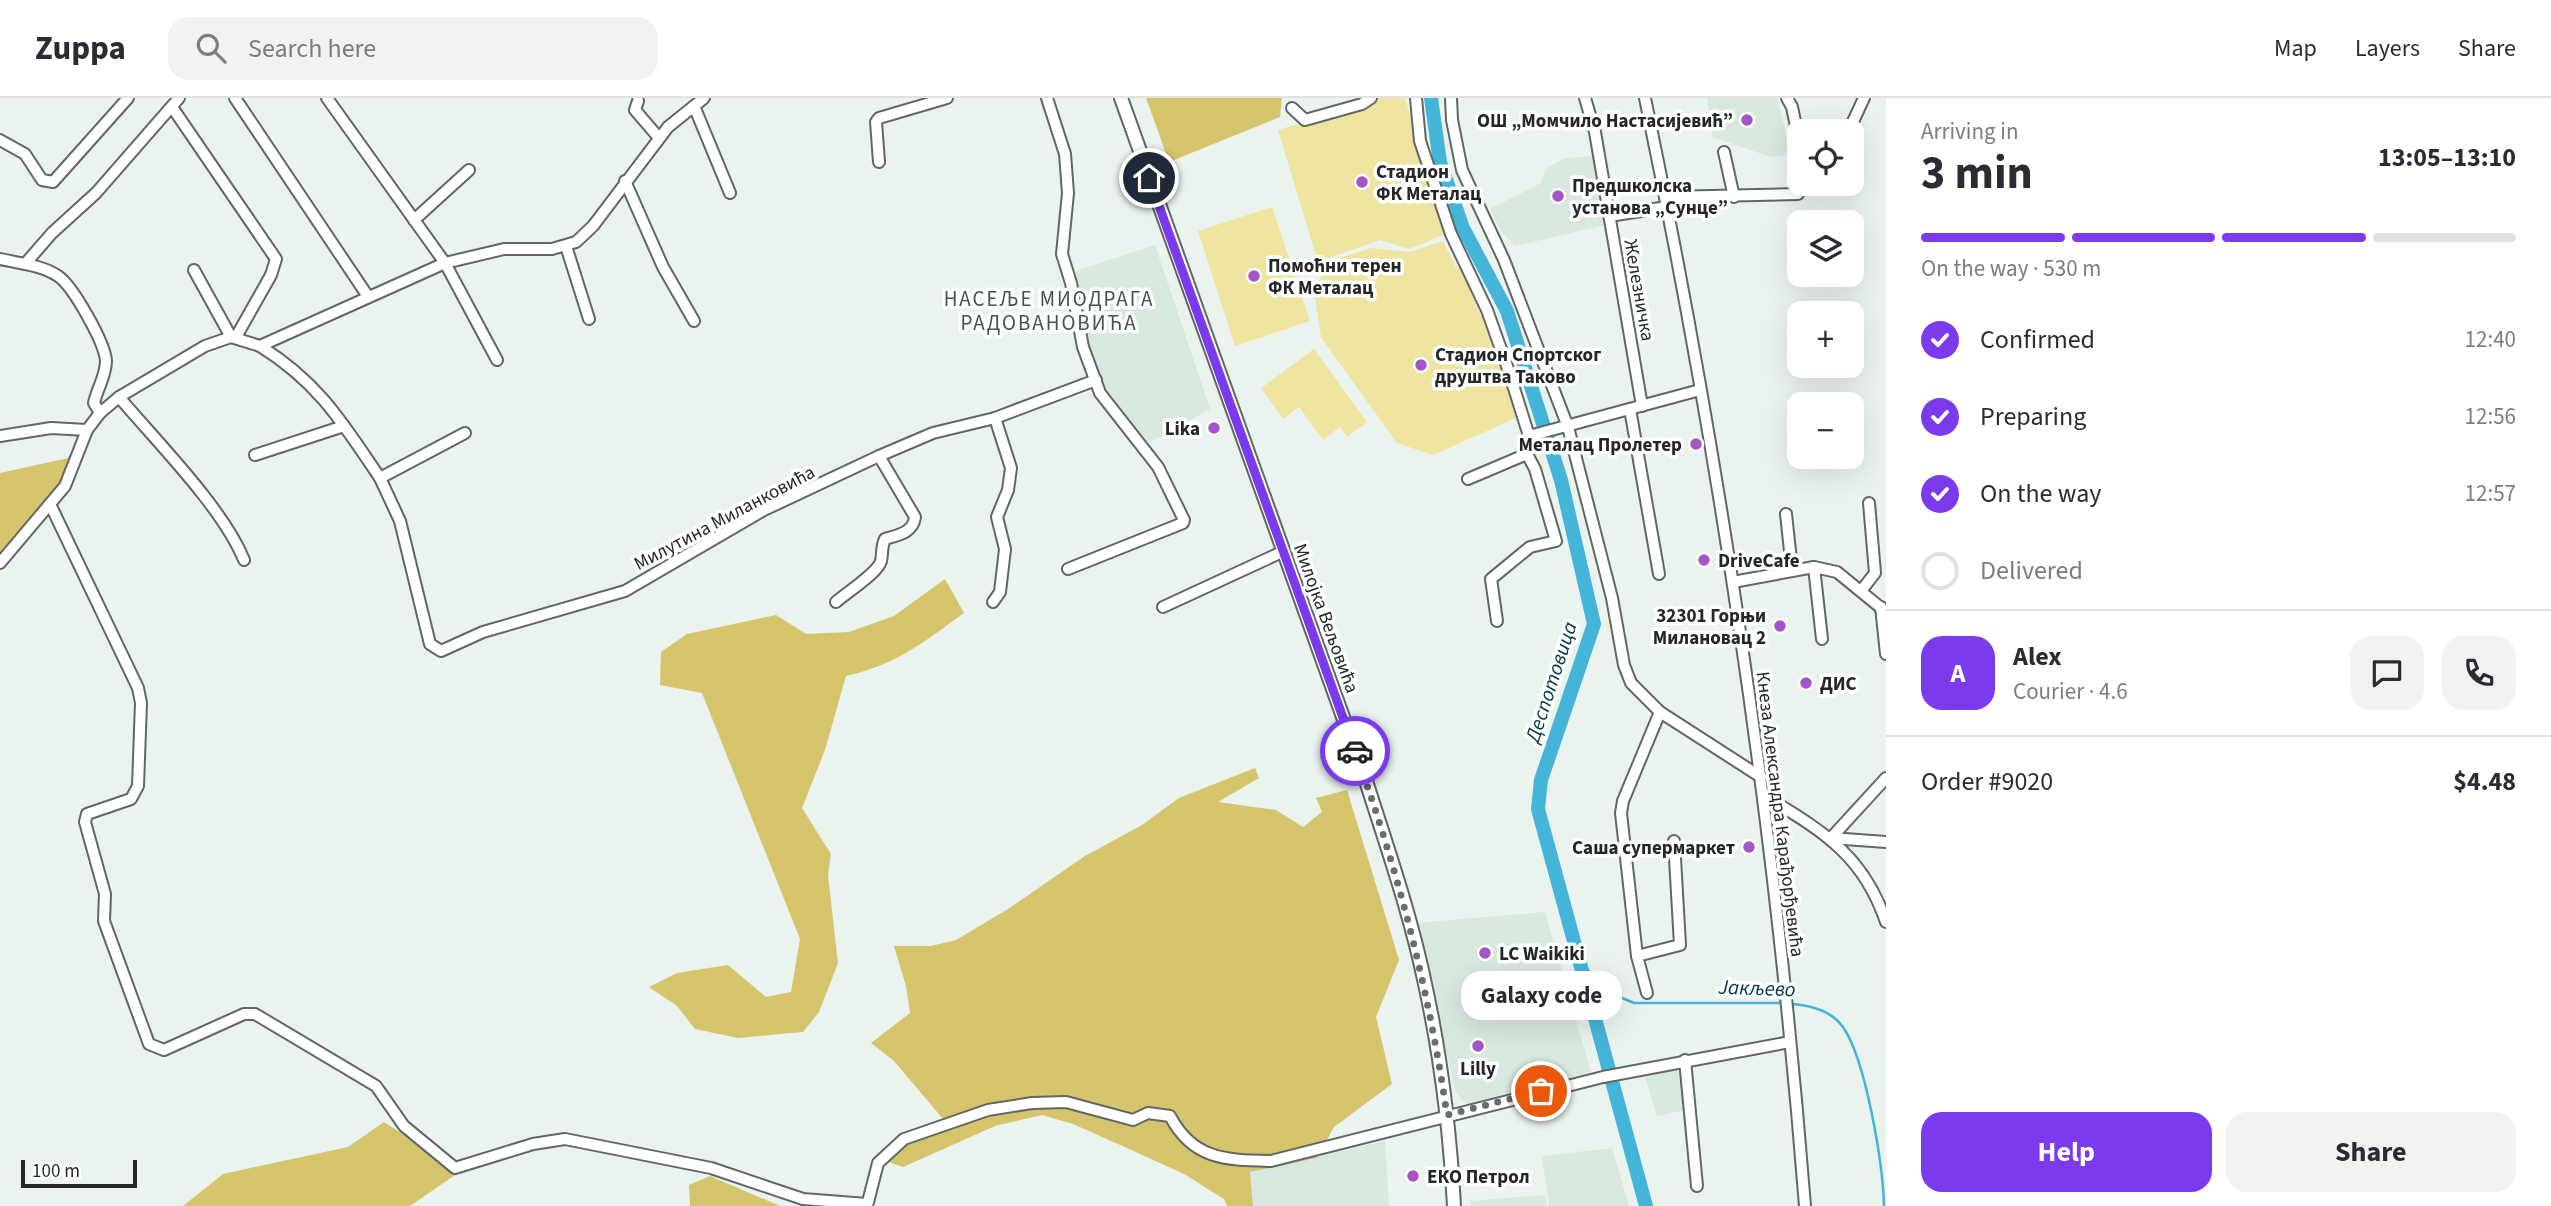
<!DOCTYPE html>
<html lang="en">
<head>
<meta charset="utf-8">
<style>
	body { margin:0; font-family:"Source Sans 3",sans-serif; background:#f2f2f3; color:#2b2b33; height:100vh; display:flex; flex-direction:column; font-size:26px; white-space:nowrap }
	* { box-sizing:border-box; margin:0 }
	p { font-size:23px; color:#7c7c81 }
	.icon { flex:none; width:38px; height:38px; fill:none; stroke:currentColor; stroke-width:2; stroke-linecap:round; stroke-linejoin:round }
	.map { position:relative; flex:1; overflow:hidden }
	.side { display:flex; flex-direction:column; background:#fff; width:665px }
	.side>* { flex:none }
	.fabs { position:absolute; left:1787px; top:21px; display:grid; gap:14px }
	.fabs a { display:grid; place-items:center; width:77px; height:77px; border-radius:14px; background:#fff; box-shadow:0 7px 28px #0002; font-size:35px }
	.scale { position:absolute; left:21px; bottom:18px; width:116px; box-sizing:border-box; padding-left:7px; border:4px solid #242725; border-top:0; font-size:19px; line-height:24px; white-space:nowrap; color:#242725; -webkit-text-stroke:5px #fdfffe; paint-order:stroke }
	.pin { position:absolute; display:grid; place-items:center; width:60px; height:60px; color:#fff; margin:-30px; border:4px solid #fff; border-radius:50%; box-shadow:0 2px 7px #0007 }
	.courier { position:absolute; display:grid; place-items:center; width:70px; height:70px; margin:-35px; border:5px solid #7c3aed; border-radius:50%; background:#fff; color:#222; box-shadow:0 2px 9px #0007 }
	.bubble { position:absolute; height:49px; border-radius:21px; background:#fff; box-shadow:0 7px 28px #0002; font-size:23px; font-weight:700; line-height:49px; text-align:center }
	.summary em { font-style:normal; font-weight:700 }
	.summary div { display:flex; flex-direction:column-reverse }
	.summary { display:flex; align-items:center; justify-content:space-between; height:119px; padding:0 35px }
	h1 { font-size:46px; font-weight:700; line-height:52px }
	.bar { display:grid; grid-template-columns:repeat(4,1fr); gap:10px 7px; align-content:center; height:84px; padding:0 35px }
	.bar i { height:9px; border-radius:5px; background:#e1e1e2 }
	.bar .selected { background:#7c3aed }
	.bar p { grid-column:span 4 }
	.line { display:flex; align-items:center; gap:18px; padding:0 35px; border-top:2px solid #e1e1e2 }
	.line div { flex:1 }
	.round { display:grid; place-items:center; flex:none; width:74px; height:74px; border-radius:21px; background:#f2f2f3 }
	ol { padding:0 35px; list-style:none }
	li { display:flex; align-items:center; gap:21px; height:77px }
	li p { margin-inline-start:auto }
	li .icon { padding:7px; border-radius:50%; background:#7c3aed; color:#fff; stroke-width:4 }
	li:last-child { color:#7c7c81 }
	li i { width:38px; height:38px; border:4px solid #e1e1e2; border-radius:50% }
	.button { display:flex; gap:14px; margin-top:auto; padding:14px 35px }
	.button a { flex:1; height:80px; border-radius:21px; background:#7c3aed; color:#fff; font-size:28px; font-weight:700; line-height:80px; text-align:center }
	.button a+a { background:#f2f2f3; color:#2b2b33 }
	header { display:flex; align-items:center; gap:42px; box-sizing:border-box; height:98px; padding:0 35px; background:#fff; border-bottom:2px solid #e1e1e2 }
	header strong { font-size:33px }
	nav { display:flex; gap:38px; margin-inline-start:auto; font-size:24px }
	.search { width:490px; height:63px; background:#f2f2f3; display:flex; align-items:center; gap:18px; box-sizing:border-box; padding:0 24px; border-radius:21px; color:#7c7c81; font-size:26px }
	main { display:flex; flex:1; min-height:0 }
	.map>svg:first-child { display:block }
	.built { fill:#d8e8df }
	.green { fill:#efe3a0 }
	.forest { fill:#d5c46b }
	.lines { fill:none; stroke-linecap:round; stroke-linejoin:round }
	.stream { stroke:#44b5d8; stroke-width:2.5 }
	.river { stroke:#44b5d8; stroke-width:14 }
	.minor-casing { stroke:#606863; stroke-width:14 }
	.major-casing { stroke:#606863; stroke-width:16 }
	.minor { stroke:#fff; stroke-width:10 }
	.major { stroke:#fff; stroke-width:12 }
	.done { stroke:#696e6b; stroke-width:7; stroke-dasharray:0 12.6 }
	.route { stroke:#7c3aed; stroke-width:9 }
	.poi-dot { fill:#a456c7; stroke:#fdfffe; stroke-width:2.5 }
	.labels { text-anchor:middle; stroke-width:7; stroke-linejoin:round; paint-order:stroke }
	.poi-label { font-size:19px; font-weight:bold; fill:#242725; stroke:#fdfffe; text-anchor:start }
	.street-label { font-size:19px; fill:#242725; stroke:#fdfffe }
	.neighbourhood-label { font-size:21px; letter-spacing:2px; fill:#49504c; stroke:#fdfffe }
	.water-label { font-size:21px; font-style:italic; fill:#023745; stroke:#fdfffe }
</style>
</head>
<body>
<header>
<strong>Zuppa</strong>
<div class="search"><svg class="icon" aria-label="search" viewBox="0 0 24 24"><circle cx="10" cy="10" r="6"/><path d="M15 15l6 6"/></svg>Search here</div>
<nav><a>Map</a><a>Layers</a><a>Share</a></nav>
</header>
<main>
<div class="map">
<svg width="1886" height="1108" viewBox="0 0 1886 1108">
	<rect width="100%" height="100%" fill="#eaf3ee"/>
	<g class="built">
		<path d="M1707,0H1777L1791,56L1771,59L1713,39Z"/>
		<path d="M1594,58L1605,127L1515,148L1501,133L1490,111L1541,85L1545,71L1566,60Z"/>
		<path d="M1155,147L1210,311L1149,345L1103,298L1074,205L1076,173Z"/>
		<path d="M1545,814L1591,974L1467,1006L1456,995L1416,825Z"/>
		<path d="M1677,972L1682,976L1685,1012L1657,1018L1645,978Z"/>
		<path d="M1385,1043L1389,1108H1253L1249,1074Z"/>
		<path d="M1612,1050L1629,1108H1549L1542,1058Z"/>
		<path d="M1545,1097L1547,1108H1471V1103Z"/>
	</g>
	<g class="green">
		<path d="M1374,0H1405L1446,136L1409,151L1380,142L1318,164L1278,32L1372,4Z"/>
		<path d="M1272,109L1310,223L1235,248L1198,133Z"/>
		<path d="M1443,143L1456,170H1461L1513,295L1518,319L1433,357L1397,345L1321,239L1314,192L1330,163L1371,150L1410,154Z"/>
		<path d="M1314,251L1367,324L1347,339L1340,329L1323,342L1299,309L1283,321L1261,290Z"/>
	</g>
	<g class="forest">
		<path d="M1146,0H1282L1280,19L1169,64Z"/>
		<path d="M73,359L61,404L17,449L4,471H0V375Z"/>
		<path d="M945,481L964,515C924,544 896,567 846,578L825,652L802,710L831,756L828,777L838,865L819,914L803,934L738,940L695,931L677,908L649,889L677,875L728,867L766,899L791,894L800,841L702,595L660,587L661,554L687,536L776,517L806,536L849,534L894,518Z"/>
		<path d="M1255,670L1259,680L1218,704L1276,712L1303,729L1322,714L1316,700L1347,692L1399,862L1376,919L1392,986L1334,1029L1317,1060L1250,1074L1253,1108H1227L1224,1101L1184,1076L1127,1050L1073,1026L1042,1017L995,1028L903,1069L875,1059L909,1035L943,1021L894,963L871,945L910,915L906,888L894,848H931L956,842L1008,811L1085,758L1142,727L1179,700Z"/>
		<path d="M384,1024L461,1073L410,1108H183L223,1076L348,1049Z"/>
		<path d="M710,1078L780,1108H690L689,1087Z"/>
	</g>
	<g class="lines">
		<g class="stream">
			<path d="M1579,864L1615,897L1634,905H1783"/>
			<path d="M1790,906C1808,907 1831,912 1843,929C1866,962 1883,1067 1884,1108"/>
		</g>
		<path class="river" d="M1431,0L1440,64L1463,130L1507,213L1561,382L1594,526L1541,682L1538,711L1646,1108"/>
		<g class="minor-casing">
			<g id="minor">
				<path d="M235,0L367,197"/>
				<path d="M327,0L445,165L497,262"/>
				<path d="M1047,0L1065,56L1068,95L1062,156L1071,185L1083,249L1100,295L1158,369L1184,422L1183,425L1068,471"/>
				<path d="M1416,0L1420,43L1451,136L1487,212L1508,271L1529,338L1527,356L1535,371L1556,443L1530,449L1491,481L1497,523"/>
				<path d="M1451,0L1452,22L1462,72L1504,162L1568,329L1612,500L1624,567L1631,585L1660,614L1761,679"/>
				<path d="M1585,0L1595,34L1642,308"/>
				<path d="M1645,0C1721,366 1776,736 1805,1108"/>
				<path d="M1787,0L1792,9L1799,43"/>
				<path d="M638,3L635,12L659,40"/>
				<path d="M694,8L730,95"/>
				<path d="M172,9L276,161L271,177L236,239"/>
				<path d="M1292,10L1305,22L1362,6L1371,0"/>
				<path d="M1850,30L1864,0"/>
				<path d="M0,42L25,56L42,82L53,84L128,0"/>
				<path d="M1724,54L1734,99"/>
				<path d="M879,64L876,24L879,20L947,0"/>
				<path d="M625,83L663,169L694,223"/>
				<path d="M1665,99L1798,96L1802,86"/>
				<path d="M1609,118L1667,109"/>
				<path d="M414,122L469,72"/>
				<path d="M566,148L589,221"/>
				<path d="M0,161C18,165 42,167 58,178C73,188 105,245 106,263C106,278 97,291 94,305L100,315"/>
				<path d="M25,166L52,135L96,95L179,0"/>
				<path d="M194,172L231,239"/>
				<path d="M260,248C319,285 342,324 380,380L465,335"/>
				<path d="M119,299C157,344 223,410 244,462"/>
				<path d="M1630,311L1659,476"/>
				<path d="M0,338L51,330L87,332"/>
				<path d="M1529,338L1700,292"/>
				<path d="M255,357L344,328"/>
				<path d="M380,380L400,423L430,546L441,553L483,534L625,493L764,412L879,358L933,335L995,320L1096,282"/>
				<path d="M1468,381L1527,356"/>
				<path d="M50,406L138,590L141,605L138,688L131,701L87,716L85,724L105,796L104,823L149,946L164,952L244,916H255L376,988L404,1028L455,1070L533,1046L565,1041L711,1070L803,1101L867,1106"/>
				<path d="M1786,416L1792,471"/>
				<path d="M0,465L65,388L87,332L100,315L119,299L205,248L231,239L260,248L445,165L504,151H552L576,144L593,128L668,29L704,0"/>
				<path d="M1814,469L1822,541"/>
				<path d="M1733,484L1814,469L1837,474L1886,514"/>
				<path d="M1861,493L1875,475L1869,405"/>
				<path d="M836,504C846,495 878,475 881,463C883,454 881,449 885,441C898,437 913,435 915,419L879,358"/>
				<path d="M993,504L1000,494L1005,451L997,419L1008,392L1011,370L995,320"/>
				<path d="M1163,509L1282,454"/>
				<path d="M1881,509L1886,556"/>
				<path d="M1765,698C1822,733 1863,756 1886,824"/>
				<path d="M1831,740L1886,680"/>
				<path d="M1831,740L1886,744"/>
				<path d="M1637,858L1621,715L1623,703L1660,614"/>
				<path d="M1647,895L1637,858L1680,847L1674,743"/>
				<path d="M1685,962L1697,1088"/>
				<path d="M867,1108L878,1065L904,1041L988,1012L1032,1005L1066,1004L1133,1022L1148,1015L1170,1018C1193,1062 1226,1062 1271,1063L1603,979L1790,944"/>
			</g>
		</g>
		<g class="major-casing">
			<path id="major" d="M1121,0L1367,686C1388,752 1411,818 1425,886C1441,959 1450,1033 1454,1108"/>
		</g>
		<use href="#minor" class="minor"/>
		<use href="#major" class="major"/>
	</g>
	<g class="lines">
		<path class="done" d="M1355,653C1398,772 1429,892 1447,1017L1541,993"/>
		<path class="route" d="M1149,80L1355,653"/>
	</g>
	<g class="poi-dot">
		<circle cx="1747" cy="22" r="7"/>
		<circle cx="1362" cy="84" r="7"/>
		<circle cx="1558" cy="98" r="7"/>
		<circle cx="1254" cy="178" r="7"/>
		<circle cx="1421" cy="267" r="7"/>
		<circle cx="1214" cy="330" r="7"/>
		<circle cx="1696" cy="346" r="7"/>
		<circle cx="1704" cy="462" r="7"/>
		<circle cx="1780" cy="528" r="7"/>
		<circle cx="1806" cy="585" r="7"/>
		<circle cx="1749" cy="749" r="7"/>
		<circle cx="1485" cy="855" r="7"/>
		<circle cx="1478" cy="948" r="7"/>
		<circle cx="1413" cy="1078" r="7"/>
	</g>
	<g class="labels">
		<g class="poi-label">
			<text x="1733" y="29" text-anchor="end">ОШ „Момчило Настасијевић”</text>
			<text x="1376" y="80">Стадион<tspan x="1376" dy="22">ФК Металац</tspan></text>
			<text x="1572" y="94">Предшколска<tspan x="1572" dy="22">установа „Сунце”</tspan></text>
			<text x="1268" y="174">Помоћни терен<tspan x="1268" dy="22">ФК Металац</tspan></text>
			<text x="1435" y="263">Стадион Спортског<tspan x="1435" dy="22">друштва Таково</tspan></text>
			<text x="1200" y="337" text-anchor="end">Lika</text>
			<text x="1682" y="353" text-anchor="end">Металац Пролетер</text>
			<text x="1718" y="469">DriveCafe</text>
			<text x="1766" y="524" text-anchor="end">32301 Горњи<tspan x="1766" dy="22">Милановац 2</tspan></text>
			<text x="1820" y="592">ДИС</text>
			<text x="1735" y="756" text-anchor="end">Саша супермаркет</text>
			<text x="1499" y="862">LC Waikiki</text>
			<text x="1478" y="977" text-anchor="middle">Lilly</text>
			<text x="1427" y="1085">ЕКО Петрол</text>
		</g>
		<g class="street-label">
			<text transform="translate(1640 192) rotate(80)" y="7">Железничка</text>
			<text transform="translate(724 419) rotate(-28)" y="7">Милутина Миланковића</text>
			<text transform="translate(1327 520) rotate(70)" y="7">Милојка Вељовића</text>
			<text transform="translate(1781 716) rotate(83)" y="7">Кнеза Александра Карађорђевића</text>
		</g>
		<g class="neighbourhood-label">
			<text x="1049" y="208">НАСЕЉЕ МИОДРАГА<tspan x="1049" dy="24">РАДОВАНОВИЋА</tspan></text>
		</g>
		<g class="water-label">
			<text transform="translate(1551 584) rotate(-72)" y="7">Деспотовица</text>
			<text transform="translate(1757 890) rotate(2)" y="7">Јакљево</text>
		</g>
	</g>
</svg>
<div class="fabs">
<a><svg class="icon" aria-label="locate" viewBox="0 0 24 24"><circle cx="12" cy="12" r="6"/><path d="M12 2v4M12 18v4M2 12h4M18 12h4"/></svg></a>
<a><svg class="icon" aria-label="layers" viewBox="0 0 24 24"><path d="M12 4l9 5-9 5-9-5zM3 14l9 5 9-5"/></svg></a>
<a>+</a>
<a>−</a>
</div>
<div class="scale">100 m</div>
<div class="pin" style="left:1541px;top:993px;background:#ea580c"><svg class="icon" aria-label="bag" viewBox="0 0 24 24"><path d="M5 8h14l-1 12H6zM9 8a3 3 0 0 1 6 0"/></svg></div>
<div class="pin" style="left:1149px;top:80px;background:#1f2937"><svg class="icon" aria-label="home" viewBox="0 0 24 24"><path d="M3 11l9-7 9 7M6 9v11h12V9"/></svg></div>
<div class="courier" style="left:1355px;top:653px"><svg class="icon" aria-label="car" viewBox="0 0 24 24"><path d="M5 17H2v-5l4-1 3-4h7l3 4 3 1v5h-3M9 17h6M6 11h13"/><circle cx="7" cy="17" r="2"/><circle cx="17" cy="17" r="2"/></svg></div>
<div class="bubble" style="left:1461px;top:873px;width:161px">Galaxy code</div>
</div>
<section class="side">
<div class="summary"><div><h1>3 min</h1><p>Arriving in</p></div><em>13:05–13:10</em></div>
<div class="bar"><i class="selected"></i><i class="selected"></i><i class="selected"></i><i></i><p>On the way · 530 m</p></div>
<ol>
<li><svg class="icon" aria-label="check" viewBox="0 0 24 24"><path d="M5 12l5 5 9-10"/></svg>Confirmed<p>12:40</p></li>
<li><svg class="icon" aria-label="check" viewBox="0 0 24 24"><path d="M5 12l5 5 9-10"/></svg>Preparing<p>12:56</p></li>
<li><svg class="icon" aria-label="check" viewBox="0 0 24 24"><path d="M5 12l5 5 9-10"/></svg>On the way<p>12:57</p></li>
<li><i></i>Delivered</li>
</ol>
<div class="line" style="height:126px"><b class="round" style="background:#7c3aed;color:#fff">A</b><div><b>Alex</b><p>Courier · 4.6</p></div><a class="round"><svg class="icon" aria-label="chat" viewBox="0 0 24 24"><path d="M4 5h16v11H9l-5 4z"/></svg></a><a class="round"><svg class="icon" aria-label="phone" viewBox="0 0 24 24"><path d="M5 4h4l2 5-3 2q2 4 5 5l2-3 5 2v4C11 20 4 13 5 4z"/></svg></a></div>
<div class="line" style="height:91px"><div>Order #9020</div><b>$4.48</b></div>
<div class="button"><a>Help</a><a>Share</a></div>
</section>
</main>
</body>
</html>
